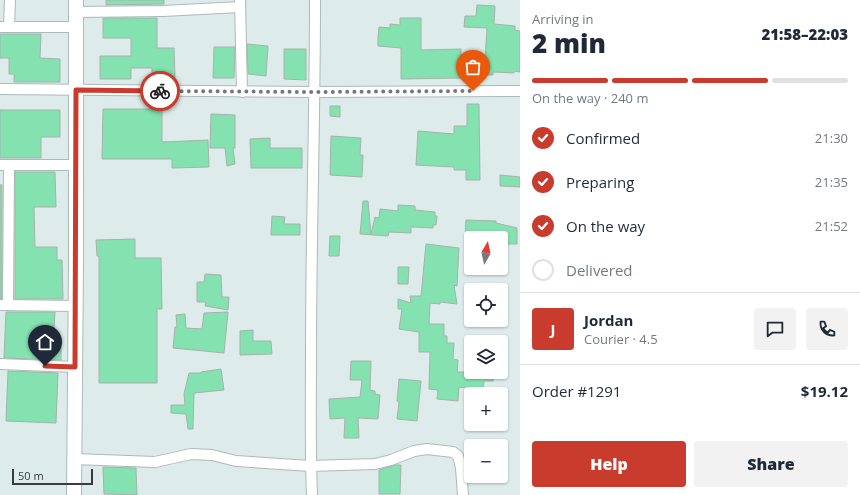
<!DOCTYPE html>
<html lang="en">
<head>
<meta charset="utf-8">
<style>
	body { margin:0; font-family:"Open Sans",sans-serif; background:#f2f2f3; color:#1f2937; height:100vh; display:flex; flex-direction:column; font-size:15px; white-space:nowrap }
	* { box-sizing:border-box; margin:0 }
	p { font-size:13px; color:#747a83 }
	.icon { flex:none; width:22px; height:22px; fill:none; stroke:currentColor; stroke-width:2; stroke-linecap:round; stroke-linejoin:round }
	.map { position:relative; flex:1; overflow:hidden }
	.side { display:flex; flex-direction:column; background:#fff; width:340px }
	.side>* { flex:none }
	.needle { width:26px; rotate:9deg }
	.buttons { position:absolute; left:464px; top:231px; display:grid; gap:8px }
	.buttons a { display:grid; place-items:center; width:44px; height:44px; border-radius:4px; background:#fff; box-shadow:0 1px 3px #0004; font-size:20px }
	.scale { position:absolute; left:12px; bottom:10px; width:81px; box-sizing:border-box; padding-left:4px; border:2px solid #373d3c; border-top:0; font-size:11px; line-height:14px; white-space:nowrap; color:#373d3c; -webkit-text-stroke:3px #ddeceb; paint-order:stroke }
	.pin { position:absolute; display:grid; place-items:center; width:34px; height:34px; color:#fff; margin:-41px -17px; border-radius:50% 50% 50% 0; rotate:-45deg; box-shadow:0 0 4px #0007 }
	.pin .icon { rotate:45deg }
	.courier { position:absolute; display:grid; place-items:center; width:40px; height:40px; margin:-20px; border:3px solid #c83b2d; border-radius:50%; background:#fff; color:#222; box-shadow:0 1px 5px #0007 }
	.overview em { font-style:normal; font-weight:800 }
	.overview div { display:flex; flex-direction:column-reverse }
	.overview { display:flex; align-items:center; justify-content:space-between; height:68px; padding:0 12px }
	h1 { font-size:26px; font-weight:800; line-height:30px }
	.bar { display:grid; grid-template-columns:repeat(4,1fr); gap:6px 4px; align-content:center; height:48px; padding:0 12px }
	.bar i { height:5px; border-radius:3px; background:#e0e1e3 }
	.bar .active { background:#c83b2d }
	.bar p { grid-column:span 4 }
	.line { display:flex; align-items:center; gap:10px; padding:0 12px; border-top:1px solid #e0e1e3 }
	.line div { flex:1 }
	.round { display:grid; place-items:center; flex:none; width:42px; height:42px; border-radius:4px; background:#f2f2f3 }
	ol { padding:0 12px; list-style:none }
	li { display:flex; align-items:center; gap:12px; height:44px }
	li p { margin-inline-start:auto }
	li .icon { padding:4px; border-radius:50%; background:#c83b2d; color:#fff; stroke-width:4 }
	li:last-child { color:#747a83 }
	li i { width:22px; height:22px; border:2px solid #e0e1e3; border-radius:50% }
	.primary-button { display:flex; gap:8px; margin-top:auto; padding:8px 12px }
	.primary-button a { flex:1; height:46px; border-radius:4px; background:#c83b2d; color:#fff; font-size:16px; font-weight:800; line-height:46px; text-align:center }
	.primary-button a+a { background:#f2f2f3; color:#1f2937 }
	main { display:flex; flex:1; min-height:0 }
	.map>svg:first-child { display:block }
	.building { fill:#83e2af; stroke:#a6b2ab }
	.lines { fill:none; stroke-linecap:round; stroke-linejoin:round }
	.street-casing { stroke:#acbab9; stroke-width:12 }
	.secondary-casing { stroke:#acbab9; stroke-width:16 }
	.street { stroke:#fff; stroke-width:10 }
	.secondary { stroke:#fff; stroke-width:14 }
	.done { stroke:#717a79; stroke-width:4; stroke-dasharray:0 7.2 }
	.route { stroke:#c83b2d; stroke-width:5 }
</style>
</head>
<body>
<main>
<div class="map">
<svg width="520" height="495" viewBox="0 0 520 495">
	<rect width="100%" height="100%" fill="#ddeceb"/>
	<g class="building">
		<path d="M106,0H164V4L106,5Z"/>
		<path d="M477,5L495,6L494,24L515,26V30L520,31V72L514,71V73L493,72V75H484L487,28L464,27L465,16H476Z"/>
		<path d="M103,18H157V48H174L175,78H152V68H131V79H100V56H131V38H103Z"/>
		<path d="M400,18H421V50L461,49V78L401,79V48L378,46V37L379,27L390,28V24L400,25Z"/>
		<path d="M0,34H41L40,58L60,59V82H14V74H9V58H0Z"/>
		<path d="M247,44L268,46L266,76L248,74Z"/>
		<path d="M214,47H235L234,78H213Z"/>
		<path d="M284,49H306V80L284,79Z"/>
		<path d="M467,104H479L480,180H466V170H454V167L416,165L418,131L454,134V126H467Z"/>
		<path d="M330,106H340V117L330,116Z"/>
		<path d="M103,109H162V142L208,140L209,167L172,168V159H102Z"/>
		<path d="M0,110H60V137H41V158H0Z"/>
		<path d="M211,114L235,115V148H233L235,164L227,166L225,148H210Z"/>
		<path d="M331,136L361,138L360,155H363L362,177L330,175Z"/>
		<path d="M270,138V148H302V168H251L250,139Z"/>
		<path d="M15,172H55L56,207H34L35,247H57V260H62L63,299H15Z"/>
		<path d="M500,175L520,177V187L500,186Z"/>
		<rect x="0" y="185" width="2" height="114"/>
		<path d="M363,201H368L371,234L375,217L379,218L380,209L398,211V205L415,206V210L435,212V216H437L436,225H433V228L411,227V233L389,232L388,236L360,234Z"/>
		<path d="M272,216L285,217L284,224H300V235H271Z"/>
		<path d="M466,220L496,221V223L517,228V244H501V238H465Z"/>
		<path d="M330,236H340L339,256H329Z"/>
		<path d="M135,239V258H161L162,309H157V383H99V256H97L96,240Z"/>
		<path d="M426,244L459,248L457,286L454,285L457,304L440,302V304L430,303L429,324H444V336H447V343H454L453,359L458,360L457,372H494L493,381H484L483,390L459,387L458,401L437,399L438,390L429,389L430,352H419V332L399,329L402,309H398V299L411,303L410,296H421Z"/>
		<path d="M398,267H409L408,284H398Z"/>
		<path d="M205,274L221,275L222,297H229L228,310L205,306L206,302H197V282H204Z"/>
		<path d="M6,312H55L53,345H61V360L4,358Z"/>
		<path d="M228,312L224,353L173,348L175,327H177L176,315L185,314L186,328L202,329L204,313Z"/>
		<path d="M253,330V341H271L272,354L240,355V331Z"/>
		<path d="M351,361H371L370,390L375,391V394L380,395L378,419L358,418L359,438H344L345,418L330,419L329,399L360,397L362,380H350Z"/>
		<path d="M221,369L224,390L194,393L193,429H188L186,414L171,413V405H185L184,394L189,373H201V372Z"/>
		<path d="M8,371L58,373L56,423L6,421Z"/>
		<path d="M399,379L421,381L417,421L397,419L399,402L397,401Z"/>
		<path d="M396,465H401L400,494H379V470Z"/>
		<path d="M103,467L136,468L137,495L104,494Z"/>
	</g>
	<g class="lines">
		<g class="street-casing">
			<g id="street">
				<path d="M240,0L242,92"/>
				<path d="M76,12L163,11L240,7"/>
				<path d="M0,27H76"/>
				<path d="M9,27L10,0"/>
				<path d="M0,89L315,92L520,91"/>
				<path d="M0,165H76"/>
				<path d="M0,305L76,306"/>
				<path d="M8,305L9,165"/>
				<path d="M0,364L75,367"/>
				<path d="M74,459L155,462L191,454L212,455L236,461L310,466L375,464L391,460L414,451L427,449L453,452L458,456L461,468L463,495"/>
				<path d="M312,495C310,448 311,400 311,353C311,235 315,118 315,0"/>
			</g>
		</g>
		<g class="secondary-casing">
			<path id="secondary" d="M74,495L76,263V0"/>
		</g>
		<use href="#street" class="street"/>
		<use href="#secondary" class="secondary"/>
	</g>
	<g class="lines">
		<path class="done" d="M160,91L315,92L473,91"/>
		<path class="route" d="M45,366L75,367L76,90L160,91"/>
	</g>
</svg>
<div class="buttons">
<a><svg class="needle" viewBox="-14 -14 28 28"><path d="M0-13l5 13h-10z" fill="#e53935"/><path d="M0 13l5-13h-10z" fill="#747a83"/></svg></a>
<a><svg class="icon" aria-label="locate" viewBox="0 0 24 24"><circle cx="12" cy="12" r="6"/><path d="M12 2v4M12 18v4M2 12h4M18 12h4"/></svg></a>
<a><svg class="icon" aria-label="layers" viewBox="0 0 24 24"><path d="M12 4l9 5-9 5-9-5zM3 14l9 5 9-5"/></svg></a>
<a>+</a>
<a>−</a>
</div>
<div class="scale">50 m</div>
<div class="pin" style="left:473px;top:91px;background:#ea580c"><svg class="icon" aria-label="bag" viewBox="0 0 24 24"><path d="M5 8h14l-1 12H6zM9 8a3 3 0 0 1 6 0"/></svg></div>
<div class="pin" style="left:45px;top:366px;background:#1f2937"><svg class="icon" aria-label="home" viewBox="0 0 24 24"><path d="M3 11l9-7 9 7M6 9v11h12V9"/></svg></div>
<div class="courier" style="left:160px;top:91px"><svg class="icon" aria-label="bike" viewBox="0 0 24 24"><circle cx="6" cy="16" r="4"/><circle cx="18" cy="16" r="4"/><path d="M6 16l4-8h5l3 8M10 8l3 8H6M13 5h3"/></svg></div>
</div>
<section class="side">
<div class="overview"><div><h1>2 min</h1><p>Arriving in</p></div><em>21:58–22:03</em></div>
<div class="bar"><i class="active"></i><i class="active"></i><i class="active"></i><i></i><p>On the way · 240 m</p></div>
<ol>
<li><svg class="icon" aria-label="check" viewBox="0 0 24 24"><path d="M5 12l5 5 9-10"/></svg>Confirmed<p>21:30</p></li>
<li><svg class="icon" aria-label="check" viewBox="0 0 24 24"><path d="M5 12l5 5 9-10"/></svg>Preparing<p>21:35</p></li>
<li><svg class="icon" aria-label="check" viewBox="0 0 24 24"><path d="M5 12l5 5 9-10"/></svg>On the way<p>21:52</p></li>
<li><i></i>Delivered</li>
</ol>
<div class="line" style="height:72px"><b class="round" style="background:#c83b2d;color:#fff">J</b><div><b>Jordan</b><p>Courier · 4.5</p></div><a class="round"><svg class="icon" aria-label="chat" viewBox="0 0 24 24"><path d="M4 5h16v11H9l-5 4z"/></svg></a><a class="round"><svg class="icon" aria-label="phone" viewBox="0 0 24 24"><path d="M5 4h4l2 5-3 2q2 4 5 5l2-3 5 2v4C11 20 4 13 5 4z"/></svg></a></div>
<div class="line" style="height:52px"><div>Order #1291</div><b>$19.12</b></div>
<div class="primary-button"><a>Help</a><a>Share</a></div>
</section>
</main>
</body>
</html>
